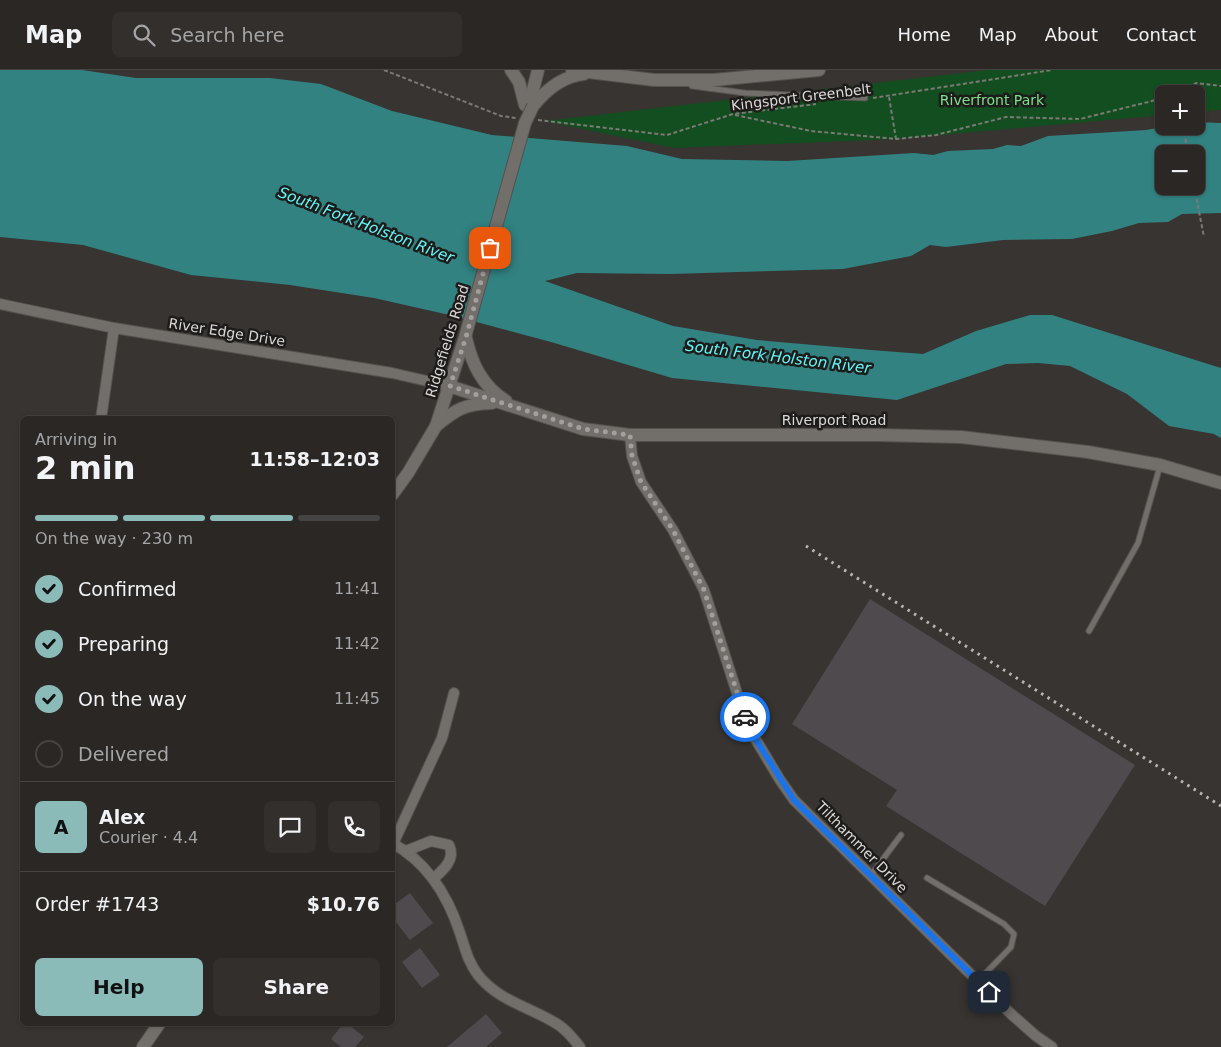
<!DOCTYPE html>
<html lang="en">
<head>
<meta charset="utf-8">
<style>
	body { margin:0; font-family:"DejaVu Sans",sans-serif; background:#322f2d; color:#f1f3f6; height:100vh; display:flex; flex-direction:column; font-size:19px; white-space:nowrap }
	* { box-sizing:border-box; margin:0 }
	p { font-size:16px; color:#a5a5a7 }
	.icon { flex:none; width:28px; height:28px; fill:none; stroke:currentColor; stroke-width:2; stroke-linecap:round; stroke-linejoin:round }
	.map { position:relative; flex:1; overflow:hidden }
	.sheet { position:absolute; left:20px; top:346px; width:375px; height:610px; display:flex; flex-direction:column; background:#2a2725; border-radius:8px; box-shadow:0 1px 4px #0004,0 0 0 1px #464442 }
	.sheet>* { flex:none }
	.controls { position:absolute; left:1155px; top:15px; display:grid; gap:10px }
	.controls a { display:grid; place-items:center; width:50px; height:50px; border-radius:8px; background:#2a2725; box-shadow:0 1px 4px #0004,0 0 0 1px #464442; font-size:25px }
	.pin { position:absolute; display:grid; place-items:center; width:42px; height:42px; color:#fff; margin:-21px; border-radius:10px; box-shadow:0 2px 8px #0006 }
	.courier { position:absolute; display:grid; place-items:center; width:50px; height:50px; margin:-25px; border:4px solid #1a73e8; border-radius:50%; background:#fff; color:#222; box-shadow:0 1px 6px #0007 }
	.summary em { font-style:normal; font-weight:600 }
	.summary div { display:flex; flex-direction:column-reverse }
	.summary { display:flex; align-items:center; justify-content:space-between; height:85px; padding:0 15px }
	h1 { font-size:32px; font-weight:600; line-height:38px }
	.bar { display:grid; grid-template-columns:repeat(4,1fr); gap:8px 5px; align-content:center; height:60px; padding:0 15px }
	.bar i { height:6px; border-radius:4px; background:#464442 }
	.bar .selected { background:#8bbbb9 }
	.bar p { grid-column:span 4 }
	.line { display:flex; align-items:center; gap:12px; padding:0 15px; border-top:1px solid #464442 }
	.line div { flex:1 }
	.round { display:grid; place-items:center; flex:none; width:52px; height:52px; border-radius:8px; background:#322f2d }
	ol { padding:0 15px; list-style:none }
	li { display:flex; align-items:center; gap:15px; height:55px }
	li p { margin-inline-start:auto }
	li .icon { padding:5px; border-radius:50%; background:#8bbbb9; color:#111; stroke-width:4 }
	li:last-child { color:#a5a5a7 }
	li i { width:28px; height:28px; border:2px solid #464442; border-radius:50% }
	.cta { display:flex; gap:10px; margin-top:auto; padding:10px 15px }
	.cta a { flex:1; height:58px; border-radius:8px; background:#8bbbb9; color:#111; font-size:20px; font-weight:600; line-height:58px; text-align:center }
	.cta a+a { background:#322f2d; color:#f1f3f6 }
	header { display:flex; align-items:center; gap:30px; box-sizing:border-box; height:70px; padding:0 25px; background:#2a2725; border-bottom:1px solid #464442 }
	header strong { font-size:24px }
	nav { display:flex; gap:28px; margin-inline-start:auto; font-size:18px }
	.search { width:350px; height:45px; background:#322f2d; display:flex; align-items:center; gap:12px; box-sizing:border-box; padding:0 18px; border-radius:8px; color:#a5a5a7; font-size:19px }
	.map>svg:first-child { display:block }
	.green { fill:#124e1f }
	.water { fill:#328282; fill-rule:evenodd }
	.building { fill:#4f4a4d }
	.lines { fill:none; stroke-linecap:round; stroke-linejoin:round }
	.lane-casing { stroke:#54514e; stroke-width:7 }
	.street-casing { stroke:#54514e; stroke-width:12 }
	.secondary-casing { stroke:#54514e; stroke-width:14 }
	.path { stroke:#7d7976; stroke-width:2; stroke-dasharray:4 2.5; stroke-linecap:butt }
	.lane { stroke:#726e6a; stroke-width:5 }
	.street { stroke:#726e6a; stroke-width:10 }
	.secondary { stroke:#726e6a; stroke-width:12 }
	.rail { stroke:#b8b5b3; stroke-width:3; stroke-dasharray:2.5 5; stroke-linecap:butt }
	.secondary-bridge-casing { stroke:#54514e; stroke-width:14; stroke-linecap:butt }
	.secondary-bridge { stroke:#726e6a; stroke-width:12 }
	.done { stroke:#a29f9c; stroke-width:5; stroke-dasharray:0 9 }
	.route { stroke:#1a73e8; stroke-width:6 }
	.labels { text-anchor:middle; stroke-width:5; stroke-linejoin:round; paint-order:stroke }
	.street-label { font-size:14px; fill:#dbd8d6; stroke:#1e1c1b }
	.park-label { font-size:14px; fill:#79e188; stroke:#1e1c1b }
	.water-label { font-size:15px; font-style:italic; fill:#61f7f8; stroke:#1e1c1b }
</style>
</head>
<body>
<header>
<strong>Map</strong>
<div class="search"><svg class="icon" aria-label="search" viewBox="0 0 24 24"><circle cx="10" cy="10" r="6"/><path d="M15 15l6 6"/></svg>Search here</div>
<nav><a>Home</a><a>Map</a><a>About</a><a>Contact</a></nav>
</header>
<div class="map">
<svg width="1221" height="977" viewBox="0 0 1221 977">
	<rect width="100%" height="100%" fill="#383431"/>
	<path class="green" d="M988,0H1221V40L1196,42V24H1164V45L896,69L674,78L544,51Z"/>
	<path class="water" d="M0,0H82L136,8H270L321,14L392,41L492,65L627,76L682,89L787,91L914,83L933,85L948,81L993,79L1007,75L1021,76L1048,66L1146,60L1168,56H1196V52L1221,53V143L1182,144L1168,152L1139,153L1112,161L1072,169L1003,170L946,177L930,175L911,186L843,199L671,204L577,203L545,211L673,256L757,270L871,280L923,284L976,261L1030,245H1052L1221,298V368L1214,364L1169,356L1127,324L1070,296L1038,293L1006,294L897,330L672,308L551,272L454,246L374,228L290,215L191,205L83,175L0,167ZM1164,84H1196V116H1164Z"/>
	<g class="building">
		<path d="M870,529L1135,695L1045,836L886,736L897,720L792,654Z"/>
		<path d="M410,823L433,853L410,870L392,847V836Z"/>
		<path d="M420,878L440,905L422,918L402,892Z"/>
		<path d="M486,944L502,963L486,977H447Z"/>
		<path d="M343,954H348L364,967L355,977H341L331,969Z"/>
	</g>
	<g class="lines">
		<g class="lane-casing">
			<g id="lane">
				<path d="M692,16L745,23L865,28"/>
				<path d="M1089,561L1138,473L1160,396"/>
				<path d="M871,805L901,765"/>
				<path d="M927,808L1004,854L1014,864L1011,877L978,911"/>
			</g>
		</g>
		<g class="street-casing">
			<g id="street">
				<path d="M0,234L114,258L392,303L449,316"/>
				<path d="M101,349L114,258"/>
				<path d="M630,365L632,386L641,412L673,460L704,520L744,645L753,665L780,710L794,730L1010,943L1036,966L1052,977"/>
				<path d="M392,773C427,792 448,826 460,863C465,878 468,892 478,905C498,930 526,936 552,951C564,957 572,967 580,977"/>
				<path d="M393,774L442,668L454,623"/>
				<path d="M406,781L431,771L449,775C456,790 443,800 433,809"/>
			</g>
		</g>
		<g class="secondary-casing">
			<g id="secondary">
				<path d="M511,0L519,12L525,35"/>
				<path d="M572,0L654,10H714L819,0"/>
				<path d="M529,36L538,0"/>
				<path d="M533,36C546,20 563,6 584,4"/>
				<path d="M466,268C472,294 482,316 506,331"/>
				<path d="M449,316L583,359L630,365H878L961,367L1088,382L1160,395L1221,413"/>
				<path d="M436,356C456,339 465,334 492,333"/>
				<path d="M392,425L408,403L436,356L465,267L525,53"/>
				<path d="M143,977L159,954"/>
			</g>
		</g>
		<g class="path">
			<path d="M384,0L501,46L516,48"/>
			<path d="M1177,24L1196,13L1221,16"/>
			<path d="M889,27L896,69"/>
			<path d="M873,28L1052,0"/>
			<path d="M735,45L811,61L896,69L936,65L1006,47L1080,49L1164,28"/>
			<path d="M538,50L667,65L733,44L816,34"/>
			<path d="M1183,56L1188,84"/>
			<path d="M1194,116L1204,167"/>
		</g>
		<use href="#lane" class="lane"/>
		<use href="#street" class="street"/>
		<use href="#secondary" class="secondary"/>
		<path class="rail" d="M806,476L1221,736"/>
		<g class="secondary-bridge-casing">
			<path id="secondary-bridge" d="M525,53L533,36"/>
		</g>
		<use href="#secondary-bridge" class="secondary-bridge"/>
	</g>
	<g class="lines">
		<path class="done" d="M490,178L466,267L450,316L583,359L630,365L632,386L641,412L673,460L704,520L745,647"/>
		<path class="route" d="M745,647L753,665L794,730L989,922"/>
	</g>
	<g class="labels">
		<g class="street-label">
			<text transform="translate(801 27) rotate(-7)" y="5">Kingsport Greenbelt</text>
			<text transform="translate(227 262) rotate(9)" y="5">River Edge Drive</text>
			<text transform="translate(447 271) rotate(-73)" y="5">Ridgefields Road</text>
			<text x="834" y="355">Riverport Road</text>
			<text transform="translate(862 777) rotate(45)" y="5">Tilthammer Drive</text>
		</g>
		<g class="park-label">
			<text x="992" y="35">Riverfront Park</text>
		</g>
		<g class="water-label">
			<text transform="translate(366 155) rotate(21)" y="5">South Fork Holston River</text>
			<text transform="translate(778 287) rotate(7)" y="5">South Fork Holston River</text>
		</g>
	</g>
</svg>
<div class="controls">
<a>+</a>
<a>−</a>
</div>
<div class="pin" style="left:490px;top:178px;background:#ea580c"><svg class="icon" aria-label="bag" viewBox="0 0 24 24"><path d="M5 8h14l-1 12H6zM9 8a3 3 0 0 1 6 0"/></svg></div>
<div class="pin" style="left:989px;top:922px;background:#1f2937"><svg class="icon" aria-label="home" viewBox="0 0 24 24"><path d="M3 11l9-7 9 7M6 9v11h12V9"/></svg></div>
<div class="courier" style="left:745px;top:647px"><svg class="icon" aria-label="car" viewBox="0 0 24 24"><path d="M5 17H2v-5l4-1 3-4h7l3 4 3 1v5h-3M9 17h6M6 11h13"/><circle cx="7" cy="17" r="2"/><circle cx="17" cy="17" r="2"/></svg></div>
<section class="sheet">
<div class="summary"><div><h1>2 min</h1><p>Arriving in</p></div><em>11:58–12:03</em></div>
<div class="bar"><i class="selected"></i><i class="selected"></i><i class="selected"></i><i></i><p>On the way · 230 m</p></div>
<ol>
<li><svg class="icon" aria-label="check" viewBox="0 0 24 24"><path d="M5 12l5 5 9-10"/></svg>Confirmed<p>11:41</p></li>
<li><svg class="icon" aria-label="check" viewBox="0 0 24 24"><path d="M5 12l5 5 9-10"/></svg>Preparing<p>11:42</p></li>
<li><svg class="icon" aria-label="check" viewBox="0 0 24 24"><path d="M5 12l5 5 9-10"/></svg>On the way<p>11:45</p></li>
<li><i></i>Delivered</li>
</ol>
<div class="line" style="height:90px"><b class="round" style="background:#8bbbb9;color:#111">A</b><div><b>Alex</b><p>Courier · 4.4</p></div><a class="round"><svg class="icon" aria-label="chat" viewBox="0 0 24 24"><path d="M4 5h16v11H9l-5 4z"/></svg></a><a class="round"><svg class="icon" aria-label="phone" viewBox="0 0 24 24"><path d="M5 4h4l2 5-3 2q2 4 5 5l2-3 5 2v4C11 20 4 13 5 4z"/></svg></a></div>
<div class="line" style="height:65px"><div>Order #1743</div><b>$10.76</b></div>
<div class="cta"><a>Help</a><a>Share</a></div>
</section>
</div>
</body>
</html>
